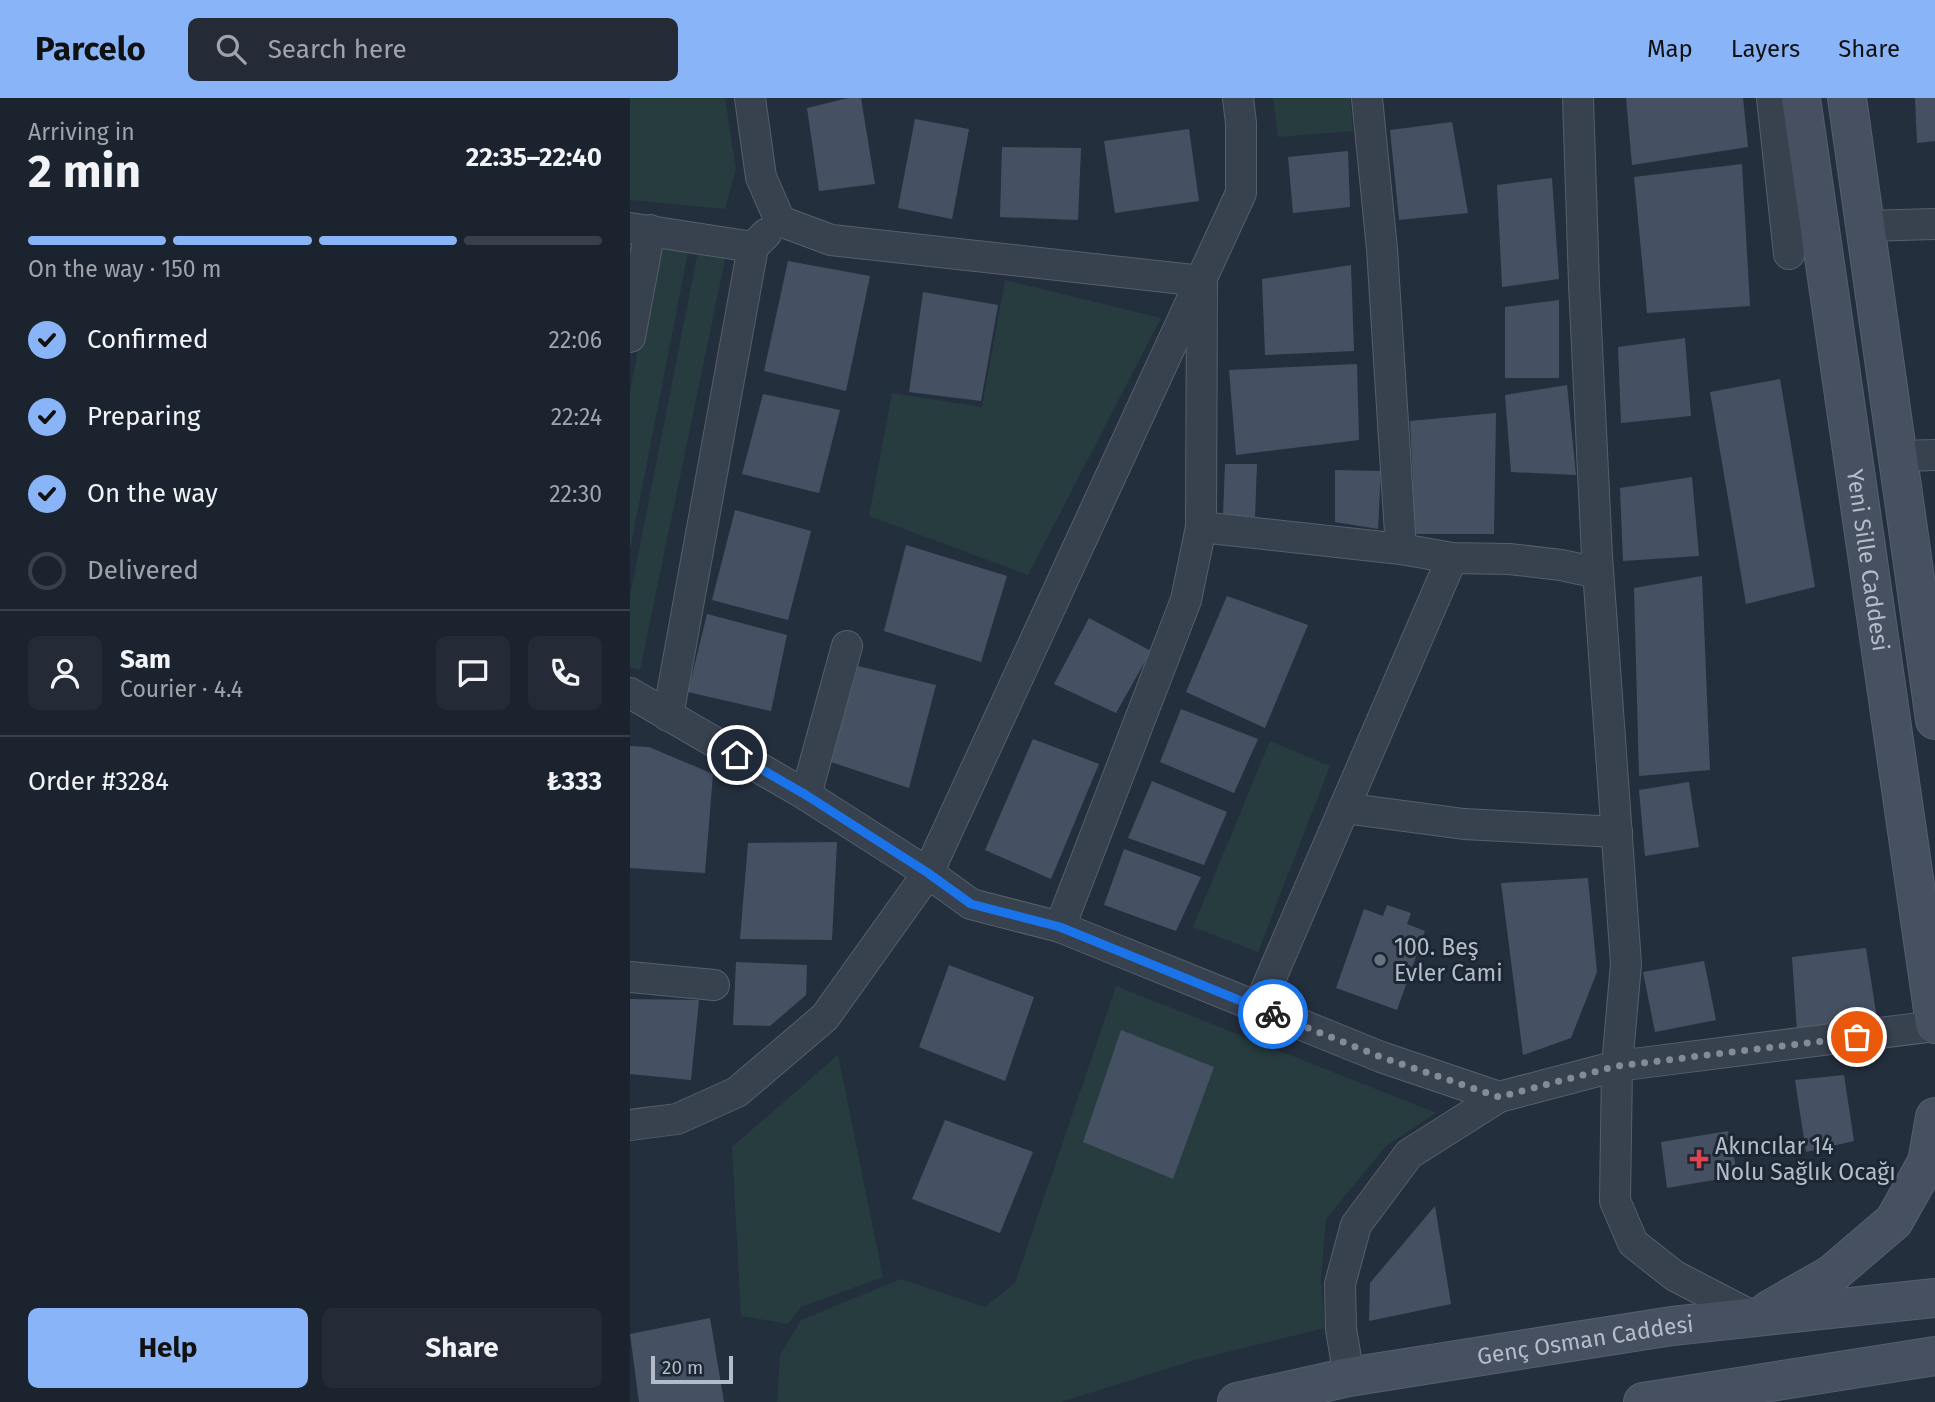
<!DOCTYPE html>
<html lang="en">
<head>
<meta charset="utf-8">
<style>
	body { margin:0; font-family:"Fira Sans",sans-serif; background:#242b36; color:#f1f3f6; height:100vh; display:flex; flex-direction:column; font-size:26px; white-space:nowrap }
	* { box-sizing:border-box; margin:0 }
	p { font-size:23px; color:#a0a4aa }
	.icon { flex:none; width:38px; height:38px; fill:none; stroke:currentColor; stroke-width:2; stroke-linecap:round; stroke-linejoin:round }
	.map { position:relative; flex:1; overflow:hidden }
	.side { display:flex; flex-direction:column; background:#1b232e; width:630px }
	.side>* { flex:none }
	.scale { position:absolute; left:21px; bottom:18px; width:82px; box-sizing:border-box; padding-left:7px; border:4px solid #b4bcc9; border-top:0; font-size:19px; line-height:24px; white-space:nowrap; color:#b4bcc9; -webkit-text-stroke:5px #1d2633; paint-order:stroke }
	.pin { position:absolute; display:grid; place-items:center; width:60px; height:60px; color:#fff; margin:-30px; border:4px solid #fff; border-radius:50%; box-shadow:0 2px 7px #0007 }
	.courier { position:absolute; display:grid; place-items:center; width:70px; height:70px; margin:-35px; border:5px solid #1a73e8; border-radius:50%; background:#fff; color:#222; box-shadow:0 2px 9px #0007 }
	.overview em { font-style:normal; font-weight:700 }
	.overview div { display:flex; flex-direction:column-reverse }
	.overview { display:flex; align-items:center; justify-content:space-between; height:119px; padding:0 28px }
	h1 { font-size:46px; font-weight:700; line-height:52px }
	.bar { display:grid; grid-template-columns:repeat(4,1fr); gap:10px 7px; align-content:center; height:84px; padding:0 28px }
	.bar i { height:9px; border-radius:5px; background:#39404a }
	.bar .active { background:#8ab4f8 }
	.bar p { grid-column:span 4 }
	.line { display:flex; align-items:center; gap:18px; padding:0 28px; border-top:2px solid #39404a }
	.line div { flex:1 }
	.round { display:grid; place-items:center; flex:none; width:74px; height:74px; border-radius:10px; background:#242b36 }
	ol { padding:0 28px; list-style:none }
	li { display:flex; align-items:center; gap:21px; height:77px }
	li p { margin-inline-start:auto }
	li .icon { padding:7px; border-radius:50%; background:#8ab4f8; color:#111; stroke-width:4 }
	li:last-child { color:#a0a4aa }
	li i { width:38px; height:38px; border:4px solid #39404a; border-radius:50% }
	.button { display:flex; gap:14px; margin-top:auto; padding:14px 28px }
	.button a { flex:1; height:80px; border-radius:10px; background:#8ab4f8; color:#111; font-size:28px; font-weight:700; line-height:80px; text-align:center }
	.button a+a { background:#242b36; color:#f1f3f6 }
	header { display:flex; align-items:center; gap:42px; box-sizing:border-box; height:98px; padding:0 35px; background:#8ab4f8; color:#111 }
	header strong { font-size:33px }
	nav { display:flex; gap:38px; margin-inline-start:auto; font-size:24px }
	.search { width:490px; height:63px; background:#242b36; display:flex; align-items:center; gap:18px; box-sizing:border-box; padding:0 24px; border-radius:10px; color:#a0a4aa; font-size:26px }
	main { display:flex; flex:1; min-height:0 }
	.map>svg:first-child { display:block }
	.green { fill:#263c3f }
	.building { fill:#455162 }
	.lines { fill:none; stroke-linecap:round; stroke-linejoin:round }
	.street-casing { stroke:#565f6c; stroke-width:32 }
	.secondary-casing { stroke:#565f6c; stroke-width:40 }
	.street { stroke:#38414e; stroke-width:30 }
	.secondary { stroke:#465061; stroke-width:38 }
	.done { stroke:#828b98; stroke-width:7; stroke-dasharray:0 12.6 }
	.route { stroke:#1a73e8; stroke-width:9 }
	.worship-dot { fill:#6b7280; stroke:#1d2633; stroke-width:2.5 }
	.health-dot { fill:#e0444e; stroke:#1d2633; stroke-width:2.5 }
	.labels { text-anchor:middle; stroke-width:6; stroke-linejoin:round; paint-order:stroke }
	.street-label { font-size:23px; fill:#b4bcc9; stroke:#1d2633 }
	.poi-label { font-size:23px; fill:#b4bcc9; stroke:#1d2633; text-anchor:start }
</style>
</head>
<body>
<header>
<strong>Parcelo</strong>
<div class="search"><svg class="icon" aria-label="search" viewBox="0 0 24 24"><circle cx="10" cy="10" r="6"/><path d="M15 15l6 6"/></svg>Search here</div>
<nav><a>Map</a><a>Layers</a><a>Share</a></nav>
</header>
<main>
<section class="side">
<div class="overview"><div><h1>2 min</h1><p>Arriving in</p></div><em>22:35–22:40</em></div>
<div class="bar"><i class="active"></i><i class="active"></i><i class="active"></i><i></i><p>On the way · 150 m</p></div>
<ol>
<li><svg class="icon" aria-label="check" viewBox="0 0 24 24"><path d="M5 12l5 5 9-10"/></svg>Confirmed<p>22:06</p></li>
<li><svg class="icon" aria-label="check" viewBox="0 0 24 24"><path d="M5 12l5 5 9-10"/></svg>Preparing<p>22:24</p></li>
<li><svg class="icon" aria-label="check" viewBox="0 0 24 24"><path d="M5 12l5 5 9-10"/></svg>On the way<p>22:30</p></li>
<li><i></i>Delivered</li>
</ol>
<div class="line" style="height:126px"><a class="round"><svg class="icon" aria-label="person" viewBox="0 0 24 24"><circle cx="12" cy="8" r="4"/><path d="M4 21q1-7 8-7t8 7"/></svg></a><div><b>Sam</b><p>Courier · 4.4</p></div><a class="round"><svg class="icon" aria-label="chat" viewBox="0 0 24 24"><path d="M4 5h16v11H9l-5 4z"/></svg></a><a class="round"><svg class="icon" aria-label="phone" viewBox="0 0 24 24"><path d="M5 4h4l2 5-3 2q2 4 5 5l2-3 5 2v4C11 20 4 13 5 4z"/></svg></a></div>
<div class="line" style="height:91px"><div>Order #3284</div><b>₺333</b></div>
<div class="button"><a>Help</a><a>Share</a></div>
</section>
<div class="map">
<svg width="1305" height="1304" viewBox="0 0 1305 1304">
	<rect width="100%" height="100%" fill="#242f3e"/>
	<g class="green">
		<path d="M0,0H95L106,72L95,111L0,102Z"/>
		<path d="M643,0H720L723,33L648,39Z"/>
		<path d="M29,144L59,149L0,452V293Z"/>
		<path d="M68,153L96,157L10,572L0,569V498Z"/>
		<path d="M375,182L531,220L398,477L239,418L262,295L352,309Z"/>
		<path d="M640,643L700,668L628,854L563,829Z"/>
		<path d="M486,888L806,1015L756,1048L696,1121L691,1180L695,1230L565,1262L431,1304H147L150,1257L171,1222L271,1181L355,1209L385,1185Z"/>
		<path d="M208,957L253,1179L171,1209L158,1226L111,1218L102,1049Z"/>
	</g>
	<g class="building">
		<path d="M218,0H231L245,86L189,93L177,10Z"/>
		<path d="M996,0H1113L1118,49L1002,67Z"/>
		<path d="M1285,0H1305V43L1287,45Z"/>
		<path d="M285,21L339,31L322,121L268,110Z"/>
		<path d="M822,24L838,115L769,122L760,32Z"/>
		<path d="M559,31L569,103L485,115L474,43Z"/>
		<path d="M372,49L451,50L448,122L370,119Z"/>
		<path d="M718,53L720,109L663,115L658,59Z"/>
		<path d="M1112,66L1120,208L1017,215L1004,79Z"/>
		<path d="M922,80L929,181L872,189L867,87Z"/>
		<path d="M158,163L240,178L216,293L134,273Z"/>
		<path d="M721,167L724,253L635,257L632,181Z"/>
		<path d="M293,194L368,207L351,303L279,294Z"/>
		<path d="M929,202V280H875V209Z"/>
		<path d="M1055,240L1061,318L991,325L988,249Z"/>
		<path d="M727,266L729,342L606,357L599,272Z"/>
		<path d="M1150,281L1185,489L1116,506L1080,294Z"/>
		<path d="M937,287L946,377L881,374L875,297Z"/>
		<path d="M133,296L210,312L189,395L112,376Z"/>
		<path d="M866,315L864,436H785L780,323Z"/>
		<path d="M595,366H627L625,419L593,417Z"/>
		<path d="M705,372L751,373L748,431L705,424Z"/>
		<path d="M1062,379L1069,458L993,463L990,390Z"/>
		<path d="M105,412L181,433L158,522L82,502Z"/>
		<path d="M276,447L377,478L351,564L254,533Z"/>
		<path d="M1072,478L1080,672L1009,678L1004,490Z"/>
		<path d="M597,498L678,527L635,630L556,594Z"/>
		<path d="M77,516L157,537L141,613L58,594Z"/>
		<path d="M459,520L521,553L486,615L424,586Z"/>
		<path d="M228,568L306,587L279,690L201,664Z"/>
		<path d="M551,611L628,641L604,695L530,664Z"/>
		<path d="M403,641L469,666L421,781L355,752Z"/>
		<path d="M0,648L19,649L83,676L75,775L0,770Z"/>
		<path d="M522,683L597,714L574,767L498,740Z"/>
		<path d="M1059,684L1069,749L1015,758L1009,692Z"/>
		<path d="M207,744L202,842L110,841L118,745Z"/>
		<path d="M494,751L571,779L546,833L474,807Z"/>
		<path d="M958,780L967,874L941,940L893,957L871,785Z"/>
		<path d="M757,807L781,815L777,826L795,833L767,912L706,890L734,811L753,818Z"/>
		<path d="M1236,850L1248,927L1167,933L1162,859Z"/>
		<path d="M1074,863L1086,922L1025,934L1013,874Z"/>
		<path d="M106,864L177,867L176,897L140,928L103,927Z"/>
		<path d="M319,867L404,899L375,983L289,949Z"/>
		<path d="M0,901L69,902L61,982L0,976Z"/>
		<path d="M491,932L584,969L543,1081L453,1044Z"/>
		<path d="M1214,977L1224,1043L1176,1054L1165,982Z"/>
		<path d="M315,1022L403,1054L370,1135L282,1101Z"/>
		<path d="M1098,1033L1108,1078L1037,1090L1031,1044Z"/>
		<path d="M805,1108L821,1206L739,1223L740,1185Z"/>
		<path d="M80,1220L94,1304H9L0,1236Z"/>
	</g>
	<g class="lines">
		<g class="street-casing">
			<g id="street">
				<path d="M120,0L131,79L150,123L201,142L572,183L571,429L771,451L752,151L737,0"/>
				<path d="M608,0L611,25V95L298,775L341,806L430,829L751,959L869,999L987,968L996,866L967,458L954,186L948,0"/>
				<path d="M1142,0L1159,156"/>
				<path d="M1235,128L1305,126"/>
				<path d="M0,130L123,149L136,136"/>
				<path d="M0,239L20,132"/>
				<path d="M1269,358L1305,357"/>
				<path d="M771,451L822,460L879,461L931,467L968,475"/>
				<path d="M0,595L176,697L298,775L195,919L107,994L47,1021L0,1027"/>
				<path d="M38,618L123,149"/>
				<path d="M176,697L217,548"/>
				<path d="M714,710L834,726L987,734"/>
				<path d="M430,829L556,502L571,429"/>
				<path d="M0,879L84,887"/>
				<path d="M628,910L822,460"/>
				<path d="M1126,1220L1045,1178L1003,1145L985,1103L987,968L1305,928"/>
				<path d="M719,1279L711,1231L710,1186L726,1127L779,1056L869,999"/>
			</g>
		</g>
		<g class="secondary-casing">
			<g id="secondary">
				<path id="s1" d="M1171,0L1305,926"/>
				<path d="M1217,0L1305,622"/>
				<path d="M1139,1212L1202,1176L1264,1123L1297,1064L1305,1019"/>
				<path id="s2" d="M607,1304L719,1279L1042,1228L1305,1200"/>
				<path d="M1013,1304L1305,1258"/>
			</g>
		</g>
		<use href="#street" class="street"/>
		<use href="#secondary" class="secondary"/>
	</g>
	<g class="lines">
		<path class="done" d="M643,916L751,959L869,999L987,968L1227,939"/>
		<path class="route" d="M107,657L176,697L298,775L341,806L430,829L643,916"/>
	</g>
	<circle class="worship-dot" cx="750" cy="862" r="7"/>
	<path class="health-dot" d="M1065.5 1050.5h7v7h7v7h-7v7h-7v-7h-7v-7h7z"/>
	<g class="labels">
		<g class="street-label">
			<text dy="8" stroke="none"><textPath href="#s1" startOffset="467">Yeni Sille Caddesi</textPath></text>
			<text dy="8" stroke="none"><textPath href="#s2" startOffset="354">Genç Osman Caddesi</textPath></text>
		</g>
		<g class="poi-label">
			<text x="764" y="857">100. Beş<tspan x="764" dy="26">Evler Cami</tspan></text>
			<text x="1085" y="1056">Akıncılar 14<tspan x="1085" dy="26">Nolu Sağlık Ocağı</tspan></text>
		</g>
	</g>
</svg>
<div class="scale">20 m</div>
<div class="pin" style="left:1227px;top:939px;background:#ea580c"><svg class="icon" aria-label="bag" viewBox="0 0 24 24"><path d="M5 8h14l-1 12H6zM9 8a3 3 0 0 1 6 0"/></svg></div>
<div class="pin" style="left:107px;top:657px;background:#1f2937"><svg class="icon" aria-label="home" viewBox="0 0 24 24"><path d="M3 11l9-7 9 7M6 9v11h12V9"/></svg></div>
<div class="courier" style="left:643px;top:916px"><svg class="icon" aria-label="bike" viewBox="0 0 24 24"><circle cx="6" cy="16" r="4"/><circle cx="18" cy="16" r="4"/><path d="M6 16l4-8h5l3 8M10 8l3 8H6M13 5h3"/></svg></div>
</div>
</main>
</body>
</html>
